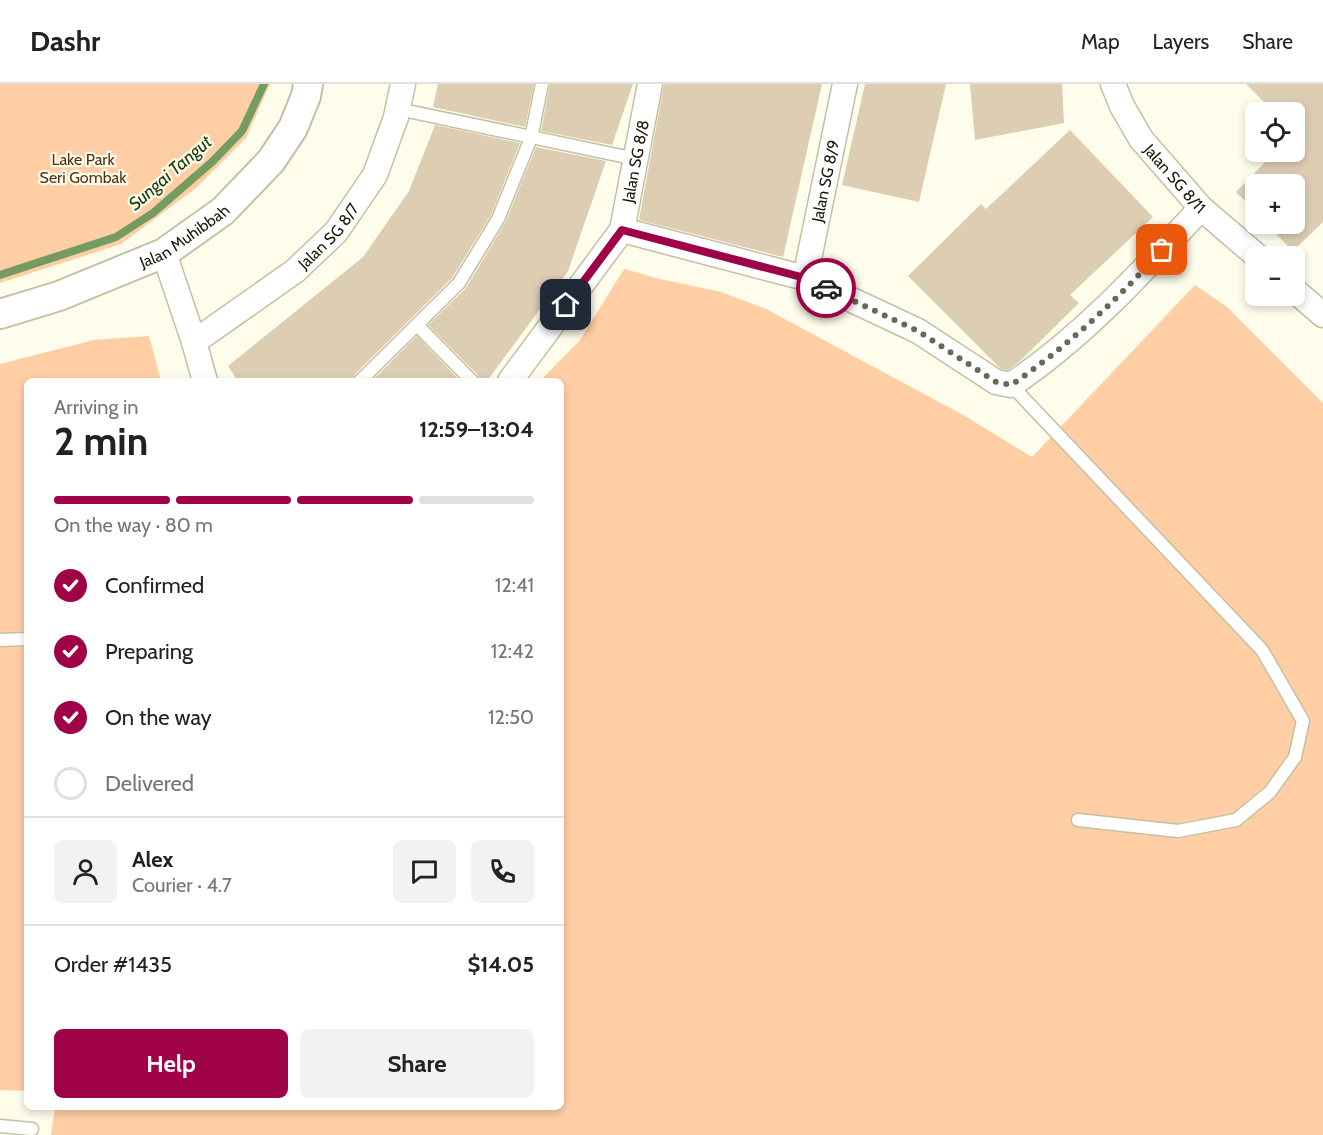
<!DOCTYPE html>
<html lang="en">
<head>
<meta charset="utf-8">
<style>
	body { margin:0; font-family:Cabin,sans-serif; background:#f2f2f2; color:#222; height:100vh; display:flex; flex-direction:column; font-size:22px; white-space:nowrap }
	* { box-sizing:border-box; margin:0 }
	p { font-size:20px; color:#767676 }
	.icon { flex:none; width:33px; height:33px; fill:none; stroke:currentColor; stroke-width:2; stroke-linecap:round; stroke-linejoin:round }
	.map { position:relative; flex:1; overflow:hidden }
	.side { position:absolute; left:24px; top:294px; width:540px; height:732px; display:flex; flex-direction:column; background:#fff; border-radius:9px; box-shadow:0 3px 9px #0003 }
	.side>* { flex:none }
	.fabs { position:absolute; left:1245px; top:18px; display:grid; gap:12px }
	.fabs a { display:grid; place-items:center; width:60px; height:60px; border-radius:9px; background:#fff; box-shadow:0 3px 9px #0003; font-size:30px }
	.pin { position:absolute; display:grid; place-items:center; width:51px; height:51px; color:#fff; margin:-26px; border-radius:12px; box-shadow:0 3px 9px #0006 }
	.courier { position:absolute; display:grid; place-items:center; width:60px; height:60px; margin:-30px; border:4px solid #9f0247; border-radius:50%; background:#fff; color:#222; box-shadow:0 2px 8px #0007 }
	.summary em { font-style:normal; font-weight:700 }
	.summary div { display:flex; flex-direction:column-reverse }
	.summary { display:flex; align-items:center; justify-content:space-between; height:102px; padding:0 30px }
	h1 { font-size:39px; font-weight:700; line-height:45px }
	.bar { display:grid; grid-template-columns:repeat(4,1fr); gap:9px 6px; align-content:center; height:72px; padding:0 30px }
	.bar i { height:8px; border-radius:4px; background:#e0e0e0 }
	.bar .active { background:#9f0247 }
	.bar p { grid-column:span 4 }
	.line { display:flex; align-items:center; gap:15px; padding:0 30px; border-top:2px solid #e0e0e0 }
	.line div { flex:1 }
	.round { display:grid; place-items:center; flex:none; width:63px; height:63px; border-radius:9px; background:#f2f2f2 }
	ol { padding:0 30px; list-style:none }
	li { display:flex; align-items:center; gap:18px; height:66px }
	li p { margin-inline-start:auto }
	li .icon { padding:6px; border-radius:50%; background:#9f0247; color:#fff; stroke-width:4 }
	li:last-child { color:#767676 }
	li i { width:33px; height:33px; border:3px solid #e0e0e0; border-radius:50% }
	.button { display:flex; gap:12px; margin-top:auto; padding:12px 30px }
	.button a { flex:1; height:69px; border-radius:9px; background:#9f0247; color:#fff; font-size:24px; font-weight:700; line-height:69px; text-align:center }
	.button a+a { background:#f2f2f2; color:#222 }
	header { display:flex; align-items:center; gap:36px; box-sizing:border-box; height:84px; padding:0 30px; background:#fff; border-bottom:2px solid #e0e0e0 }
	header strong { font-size:28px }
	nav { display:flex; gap:33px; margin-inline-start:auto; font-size:21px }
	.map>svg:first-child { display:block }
	.green { fill:#ffcea4 }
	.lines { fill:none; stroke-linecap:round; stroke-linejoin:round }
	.stream { stroke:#749b62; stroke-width:8 }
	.building { fill:#ddcdb3 }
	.service-casing { stroke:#c4c0a3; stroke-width:15 }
	.minor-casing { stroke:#c4c0a3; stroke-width:27 }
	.tertiary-casing { stroke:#c4c0a3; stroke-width:32 }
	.service { stroke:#fff; stroke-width:12 }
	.minor { stroke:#fff; stroke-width:24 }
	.tertiary { stroke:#fff; stroke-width:28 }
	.done { stroke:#6a685a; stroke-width:6; stroke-dasharray:0 10.8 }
	.route { stroke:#9f0247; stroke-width:8 }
	.labels { text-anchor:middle; stroke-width:4.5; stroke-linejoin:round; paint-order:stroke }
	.park-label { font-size:16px; fill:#523519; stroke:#fefcea }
	.street-label { font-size:16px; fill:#1a180d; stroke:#fefcea }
	.water-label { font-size:18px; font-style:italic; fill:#173b07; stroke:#fefcea }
</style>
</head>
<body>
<header>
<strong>Dashr</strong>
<nav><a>Map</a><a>Layers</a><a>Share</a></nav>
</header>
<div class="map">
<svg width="1323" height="1051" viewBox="0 0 1323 1051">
	<rect width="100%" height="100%" fill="#fefcea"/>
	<g class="green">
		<path d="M0,0H270L246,54L196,104L121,160L0,199Z"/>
		<path d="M624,185L660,195L721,208L766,225L965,332L1032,373L1195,201L1227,223L1323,319V1051H51L55,1023H561V297H540L580,256Z"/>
		<path d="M149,252L161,297H27V1007L0,1006V280L94,256Z"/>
	</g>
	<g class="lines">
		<path class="stream" d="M0,191L116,153L153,129L212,78L242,47L264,0"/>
	</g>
	<g class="building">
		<path d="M438,0H534L525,43L433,23Z"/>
		<path d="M550,0H633L612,61L541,47Z"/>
		<path d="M664,0H822L783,173L639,136Z"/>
		<path d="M865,0H946L919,118L842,101Z"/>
		<path d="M970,0H1062L1064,39L975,56Z"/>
		<path d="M1246,0H1323V138L1293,167L1266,140H1294V100H1256V128L1236,108L1275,68H1294V28H1274Z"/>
		<path d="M435,41L520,59L491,131L452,194L354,291L352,297H238L228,282L363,173L409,107Z"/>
		<path d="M1070,46L1153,133L1070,211L1079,219L1018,279L1008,286L1001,285L908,192L981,120L986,125Z"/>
		<path d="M536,63L606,77L568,187L487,297H480L478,291L428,241L466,204L505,139Z"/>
		<path d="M417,252L460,297H372Z"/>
	</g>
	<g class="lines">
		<g class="service-casing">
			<g id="service">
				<path d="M398,25L636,75"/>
				<path d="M417,241L472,297"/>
				<path d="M360,297L459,199L498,135L531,54L542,0"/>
				<path d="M1011,301L1262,566L1303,637L1295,673L1270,708L1236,736L1178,747L1078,736"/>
				<path d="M0,556L27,555"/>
				<path d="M0,1042L32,1045"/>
			</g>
		</g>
		<g class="minor-casing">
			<g id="minor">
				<path id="s1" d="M1113,0L1122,22L1141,55L1201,124L1257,172"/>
				<path d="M622,146L805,194L918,247L996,298L1011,301C1083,253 1143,187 1201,124"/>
				<path d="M164,169L194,258L205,297"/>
				<path id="s2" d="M805,194L845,0"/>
				<path d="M1294,206L1323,231"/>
				<path id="s3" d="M194,258L295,187L336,148L375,91L396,33L403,0"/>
				<path id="s4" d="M510,297L622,146L650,0"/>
			</g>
		</g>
		<g class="tertiary-casing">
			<g id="tertiary">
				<path id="s5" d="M0,230L59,212L164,169L223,127L271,77L293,44L306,12L308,0"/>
			</g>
		</g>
		<use href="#service" class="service"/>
		<use href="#minor" class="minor"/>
		<use href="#tertiary" class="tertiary"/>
	</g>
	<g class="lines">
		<path class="done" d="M826,204L918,247L996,298L1011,301C1066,264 1118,215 1162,166"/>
		<path class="route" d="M566,221L622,146L805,194L826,204"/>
	</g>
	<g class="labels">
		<g class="park-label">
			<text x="83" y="81">Lake Park<tspan x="83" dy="18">Seri Gombak</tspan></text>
		</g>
		<g class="street-label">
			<text dy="6" stroke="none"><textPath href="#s4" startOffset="258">Jalan SG 8/8</textPath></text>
			<text dy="6" stroke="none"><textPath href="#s1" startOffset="114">Jalan SG 8/11</textPath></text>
			<text dy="6" stroke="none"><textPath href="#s2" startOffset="99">Jalan SG 8/9</textPath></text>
			<text dy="6" stroke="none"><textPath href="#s5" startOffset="201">Jalan Muhibbah</textPath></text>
			<text dy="6" stroke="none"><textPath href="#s3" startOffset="172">Jalan SG 8/7</textPath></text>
		</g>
		<g class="water-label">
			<text transform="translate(170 89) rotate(-41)" y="6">Sungai Tangut</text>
		</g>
	</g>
</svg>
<div class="fabs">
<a><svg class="icon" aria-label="locate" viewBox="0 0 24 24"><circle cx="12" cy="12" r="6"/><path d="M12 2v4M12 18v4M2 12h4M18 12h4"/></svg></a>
<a>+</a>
<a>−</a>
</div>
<div class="pin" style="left:1162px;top:166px;background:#ea580c"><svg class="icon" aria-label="bag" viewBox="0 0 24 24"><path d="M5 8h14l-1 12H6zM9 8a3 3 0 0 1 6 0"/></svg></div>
<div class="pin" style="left:566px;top:221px;background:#1f2937"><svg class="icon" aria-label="home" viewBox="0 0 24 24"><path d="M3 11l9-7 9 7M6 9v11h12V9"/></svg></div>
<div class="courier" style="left:826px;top:204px"><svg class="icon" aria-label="car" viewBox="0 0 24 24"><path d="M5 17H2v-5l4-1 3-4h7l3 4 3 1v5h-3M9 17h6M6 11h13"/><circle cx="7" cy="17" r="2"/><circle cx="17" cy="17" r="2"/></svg></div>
<section class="side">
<div class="summary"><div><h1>2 min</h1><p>Arriving in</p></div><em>12:59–13:04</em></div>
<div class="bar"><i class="active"></i><i class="active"></i><i class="active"></i><i></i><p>On the way · 80 m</p></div>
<ol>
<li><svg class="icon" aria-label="check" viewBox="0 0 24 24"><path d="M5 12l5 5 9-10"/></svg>Confirmed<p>12:41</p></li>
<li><svg class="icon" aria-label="check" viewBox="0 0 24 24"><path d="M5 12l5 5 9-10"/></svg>Preparing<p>12:42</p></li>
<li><svg class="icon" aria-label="check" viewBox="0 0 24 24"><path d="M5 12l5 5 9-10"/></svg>On the way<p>12:50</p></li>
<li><i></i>Delivered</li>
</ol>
<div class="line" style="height:108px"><a class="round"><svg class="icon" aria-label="person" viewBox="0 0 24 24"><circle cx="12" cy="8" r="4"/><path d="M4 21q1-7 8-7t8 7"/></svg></a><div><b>Alex</b><p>Courier · 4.7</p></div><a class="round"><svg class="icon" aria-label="chat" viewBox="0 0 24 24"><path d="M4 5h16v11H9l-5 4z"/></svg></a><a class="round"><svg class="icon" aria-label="phone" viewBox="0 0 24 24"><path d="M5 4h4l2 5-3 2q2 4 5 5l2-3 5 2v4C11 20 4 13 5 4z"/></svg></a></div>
<div class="line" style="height:78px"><div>Order #1435</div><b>$14.05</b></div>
<div class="button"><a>Help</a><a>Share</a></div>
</section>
</div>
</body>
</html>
